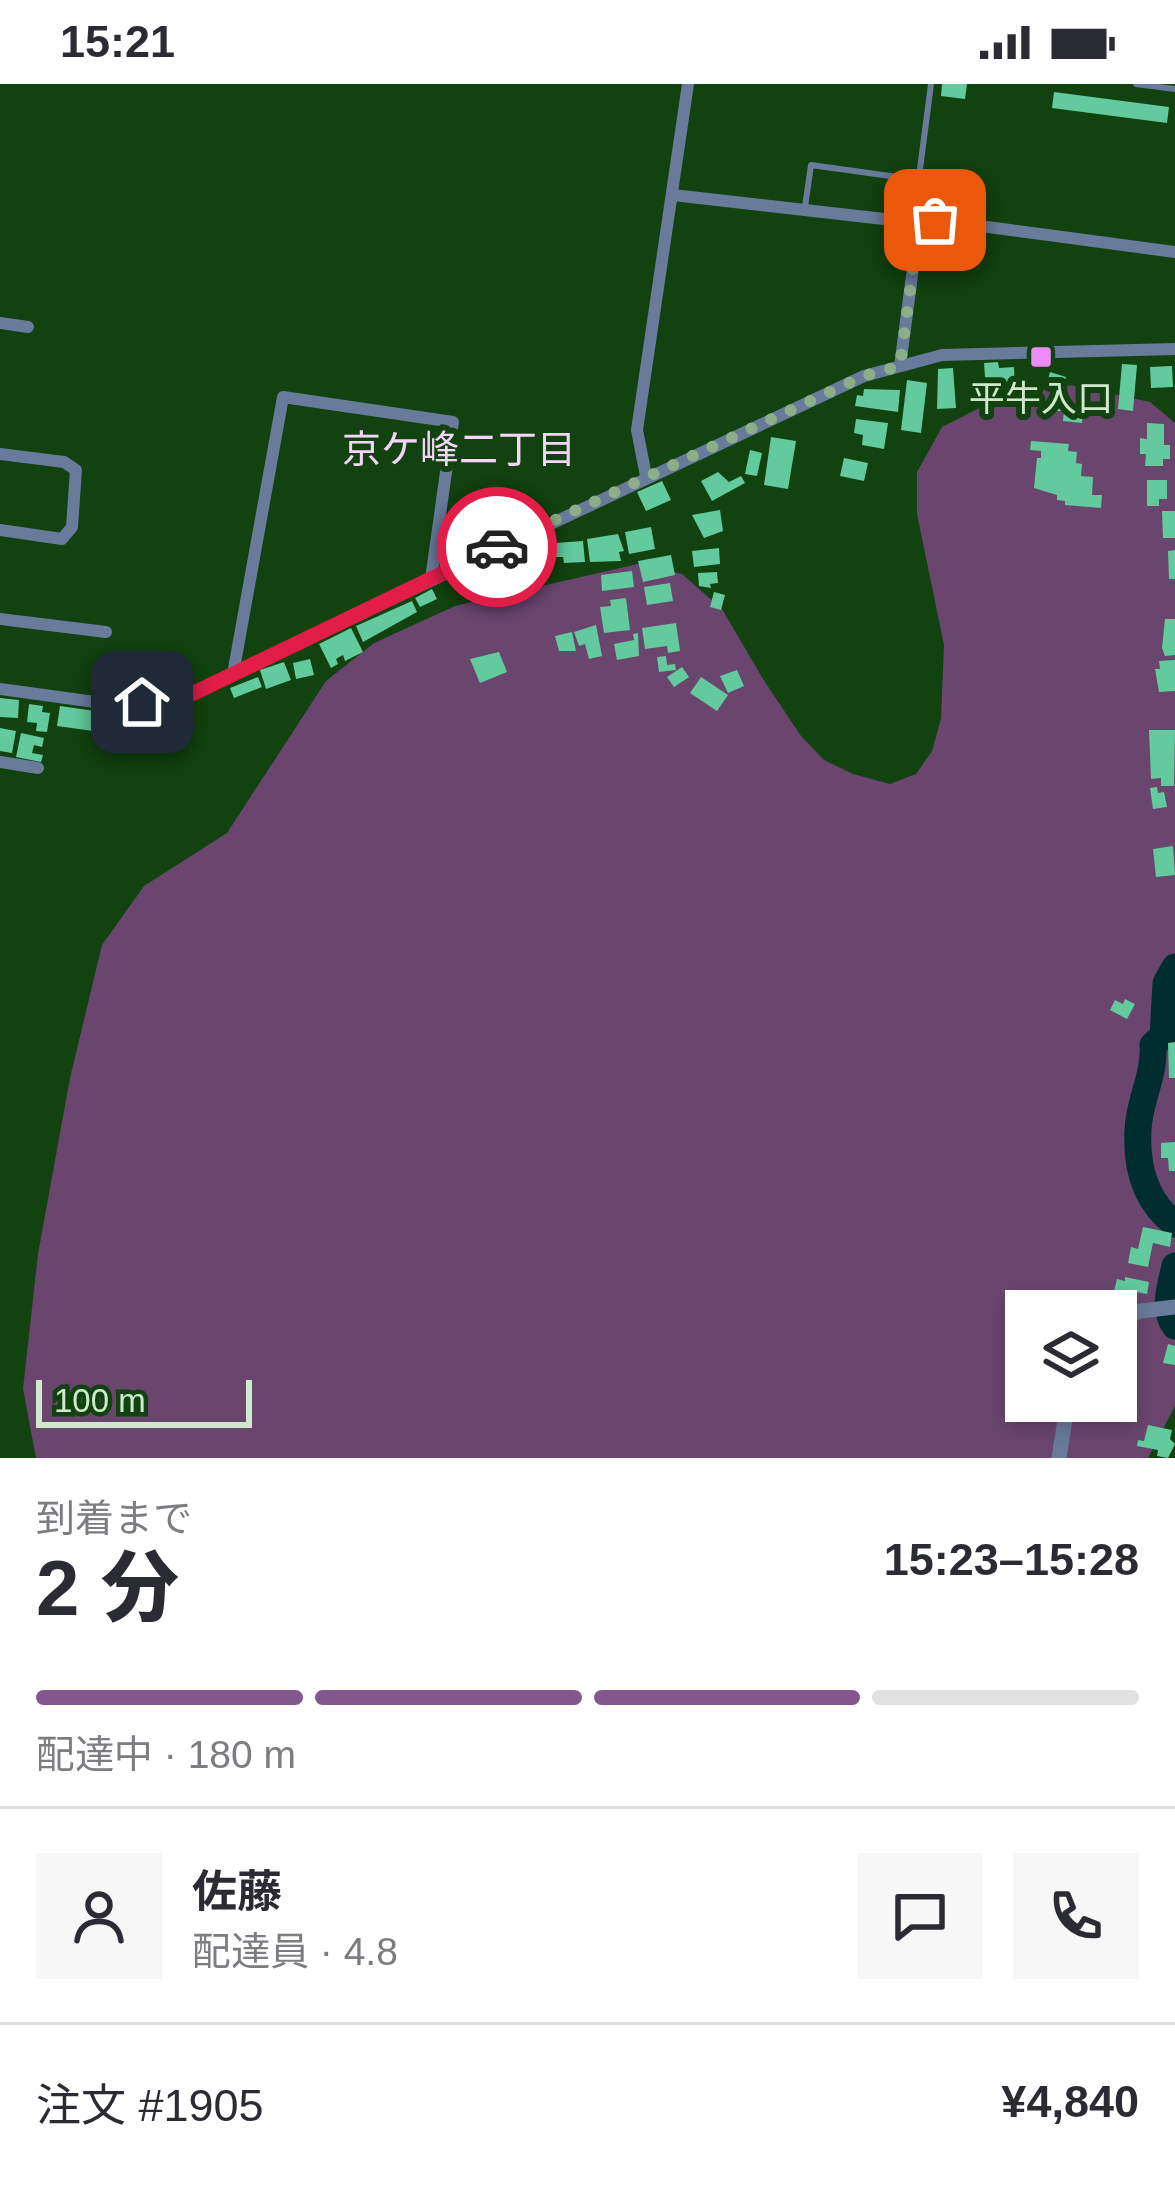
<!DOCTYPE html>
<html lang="ja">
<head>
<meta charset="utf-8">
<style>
	body { margin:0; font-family:Arial,"Noto Sans JP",sans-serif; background:#f7f7f7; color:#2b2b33; height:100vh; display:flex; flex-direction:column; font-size:45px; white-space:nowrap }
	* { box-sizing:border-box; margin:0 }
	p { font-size:39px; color:#7c7c81 }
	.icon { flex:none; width:66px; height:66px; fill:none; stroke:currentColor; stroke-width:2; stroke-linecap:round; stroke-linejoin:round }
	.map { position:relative; height:1374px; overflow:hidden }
	.side { display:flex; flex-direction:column; background:#fff; flex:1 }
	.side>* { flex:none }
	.buttons { position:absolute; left:1005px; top:1206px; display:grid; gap:24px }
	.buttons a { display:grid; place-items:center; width:132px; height:132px; border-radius:0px; background:#fff; box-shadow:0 6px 18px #0003; font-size:60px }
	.scale { position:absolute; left:36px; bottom:30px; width:216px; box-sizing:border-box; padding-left:12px; border:6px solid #cfe9cc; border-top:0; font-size:33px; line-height:42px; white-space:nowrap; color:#cfe9cc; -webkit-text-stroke:9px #11420f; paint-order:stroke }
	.pin { position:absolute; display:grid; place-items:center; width:102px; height:102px; color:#fff; margin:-51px; border-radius:24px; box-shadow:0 6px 18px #0006 }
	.courier { position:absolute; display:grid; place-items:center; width:120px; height:120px; margin:-60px; border:9px solid #e11d48; border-radius:50%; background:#fff; color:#222; box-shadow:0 3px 15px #0007 }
	.overview em { font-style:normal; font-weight:800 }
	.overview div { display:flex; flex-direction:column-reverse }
	.overview { display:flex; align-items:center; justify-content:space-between; height:204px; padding:0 36px }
	h1 { font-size:78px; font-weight:800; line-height:90px }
	.bar { display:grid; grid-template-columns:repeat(4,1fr); gap:18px 12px; align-content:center; height:144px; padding:0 36px }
	.bar i { height:15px; border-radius:9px; background:#e1e1e2 }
	.bar .selected { background:#82578d }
	.bar p { grid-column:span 4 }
	.line { display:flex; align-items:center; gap:30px; padding:0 36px; border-top:3px solid #e1e1e2 }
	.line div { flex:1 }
	.round { display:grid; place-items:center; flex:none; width:126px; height:126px; border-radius:0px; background:#f7f7f7 }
	.status { display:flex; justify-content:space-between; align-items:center; height:84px; padding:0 60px; background:#fff; direction:ltr }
	.status svg { height:33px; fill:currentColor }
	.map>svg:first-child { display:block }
	.green { fill:#6a466f; fill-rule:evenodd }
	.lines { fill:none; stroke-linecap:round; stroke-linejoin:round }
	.river { stroke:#002d30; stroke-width:27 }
	.building { fill:#62ca9c }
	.service { stroke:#697b9b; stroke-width:6 }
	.minor { stroke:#697b9b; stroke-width:12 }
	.tertiary { stroke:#697b9b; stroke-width:15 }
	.done { stroke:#8caf8a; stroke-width:12; stroke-dasharray:0 21.6 }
	.route { stroke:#e11d48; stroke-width:15 }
	.poi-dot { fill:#ec8cfa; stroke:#11420f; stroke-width:4.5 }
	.labels { text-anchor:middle; stroke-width:12; stroke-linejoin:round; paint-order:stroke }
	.poi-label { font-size:36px; fill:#cfe9cc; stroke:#11420f }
	.neighbourhood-label { font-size:39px; fill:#f4d4f8; stroke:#11420f }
</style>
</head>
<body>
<div class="status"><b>15:21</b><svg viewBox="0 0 49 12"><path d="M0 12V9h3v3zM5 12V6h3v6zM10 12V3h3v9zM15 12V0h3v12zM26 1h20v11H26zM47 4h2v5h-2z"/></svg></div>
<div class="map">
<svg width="1175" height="1374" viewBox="0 0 1175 1374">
	<rect width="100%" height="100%" fill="#11420f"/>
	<path class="green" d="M1071,301L1150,318L1175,339V1322L1148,1374H36L23,1305L38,1170L70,994L102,861L144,802L227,749L326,597L374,559L455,522L642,479L682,490L722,525L763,595L801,652L824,676L853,690L890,700L916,690L932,667L941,635L944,561L917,430V388L942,343L1001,313ZM1026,1227H1116V1317H1026Z"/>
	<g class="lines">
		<g class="river">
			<path d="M1175,883L1166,899L1163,952L1153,961C1155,992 1139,1016 1138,1046C1136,1083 1145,1117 1175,1140"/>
			<path d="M1175,1182C1171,1201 1162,1225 1175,1242"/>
		</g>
	</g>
	<g class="building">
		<path d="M942,0H967L965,15L941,12Z"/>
		<path d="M1054,8L1169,23L1167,39L1052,24Z"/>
		<path d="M998,278L999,284L1014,283L1015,305L986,307L984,279Z"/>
		<path d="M1122,280L1137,281L1133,327L1118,325Z"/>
		<path d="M1172,282L1173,303L1151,304L1150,283Z"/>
		<path d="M953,284L956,324L937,325L938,285Z"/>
		<path d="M1050,288L1066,293L1061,308L1046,303Z"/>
		<path d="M907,296L927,299L921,349L901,346Z"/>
		<path d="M864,305L900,306L898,328L855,322L857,311L863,312Z"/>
		<path d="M1058,318L1083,321L1082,339L1063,337L1064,327H1057Z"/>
		<path d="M856,335L888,339L884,365L862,361L863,351L854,349Z"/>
		<path d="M1147,339L1164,340V361H1170V375H1163V382H1145L1146,370H1140V354L1147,355Z"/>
		<path d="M771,353L796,357L788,405L764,401Z"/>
		<path d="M1031,357L1069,360L1068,367L1077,368L1076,379L1082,380L1081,392L1093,393L1092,411H1102L1101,424L1065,421V417L1057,416V411L1034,404L1037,374H1041V367L1030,366Z"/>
		<path d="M750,366L762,369L757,392L745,390Z"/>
		<path d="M844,374L868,379L864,397L840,392Z"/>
		<path d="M718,388L729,398L741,392L745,399L712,417L701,397Z"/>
		<path d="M1147,396H1167V415H1159V422H1147Z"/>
		<path d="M662,397L671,416L646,427L637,408Z"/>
		<path d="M720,426L723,447L704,454L692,431Z"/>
		<path d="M1162,427H1175V454H1163Z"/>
		<path d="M651,443L655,465L629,470L625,448Z"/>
		<path d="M618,450L624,467L619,468L621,477L590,478L587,455Z"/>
		<path d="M583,457L585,478L564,479L563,473H556L555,459Z"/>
		<path d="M719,464L720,480L694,483L692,467Z"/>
		<path d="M1175,466V495H1169L1168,467Z"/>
		<path d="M534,469L535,473L546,469L551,481L528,491L522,478Z"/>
		<path d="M671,471L675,491L643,498L638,477Z"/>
		<path d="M507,477L514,491L487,505L480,491Z"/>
		<path d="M632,487L634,503L602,507L601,491Z"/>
		<path d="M717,488L718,499L710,500L711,504L699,502L698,489Z"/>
		<path d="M670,499L673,517L647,521L644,503Z"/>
		<path d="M432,505L437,515L420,523L415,514Z"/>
		<path d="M714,508L725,511L721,526L710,523Z"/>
		<path d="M626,514L630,546L604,549L600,523L611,522L610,516Z"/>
		<path d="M412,517L417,528L363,558L356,542Z"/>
		<path d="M1165,535H1175V571L1165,572L1162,564Z"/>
		<path d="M676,539L680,567L668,569L667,562L645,565L642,544Z"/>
		<path d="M596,541L602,572L589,575L585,560L579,562L574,548Z"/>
		<path d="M351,544L363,568L345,577L343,571L336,575L338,580L331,584L319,560Z"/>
		<path d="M572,548L576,567H559L555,552Z"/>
		<path d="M638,549L639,572L617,576L614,560L634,556L633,550Z"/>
		<path d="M499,568L507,588L480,599L470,575Z"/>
		<path d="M666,572L667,581L675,580L676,586L659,588L657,573Z"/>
		<path d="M310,575L314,591L296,595L293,579Z"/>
		<path d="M1175,576V607L1159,608L1155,585H1160L1159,577Z"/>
		<path d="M284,578L291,596L266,605L260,586Z"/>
		<path d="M682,583L689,593L674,603L667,593Z"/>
		<path d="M737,586L744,602L728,609L720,592Z"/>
		<path d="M258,593L262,603L234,614L230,604Z"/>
		<path d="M701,593L728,611L717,627L690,609Z"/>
		<path d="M0,614L19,616L18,634L0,633Z"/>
		<path d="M29,620L43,622L42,628L50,629L47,648L36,647L37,639L27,638Z"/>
		<path d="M60,622L95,627L93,647L57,642Z"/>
		<path d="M0,644L16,647L12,669L0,667Z"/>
		<path d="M1149,646H1175L1174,702H1161V694L1151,695Z"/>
		<path d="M21,649L44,654L42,663L34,661L32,669L43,671L41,678L16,673Z"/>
		<path d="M1157,703L1158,709L1164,708L1167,723L1153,725L1150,704Z"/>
		<path d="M1173,762L1175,791L1156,793L1153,765Z"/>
		<path d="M1125,915L1135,920L1127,935L1110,926L1115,916L1123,920Z"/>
		<path d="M1175,958V994H1169L1168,959Z"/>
		<path d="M1175,1058V1087H1169L1168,1074H1161V1059Z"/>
		<path d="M1143,1143L1172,1149L1170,1163L1153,1159L1148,1183L1128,1179L1131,1163L1138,1165Z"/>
		<path d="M1125,1193L1149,1198L1147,1210L1136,1208L1134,1216L1113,1211L1117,1195L1125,1197Z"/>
		<path d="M1168,1260L1175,1262V1281L1163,1279Z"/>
		<path d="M1148,1341L1172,1346L1170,1355L1175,1360L1168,1374L1157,1372L1158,1366L1137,1362L1138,1356L1144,1357Z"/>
	</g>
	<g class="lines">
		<g class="service">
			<path d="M1136,0L1175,5"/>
			<path d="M805,123L811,81L919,96"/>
			<path d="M913,139L931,0"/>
		</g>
		<g class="minor">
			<path d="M673,111L919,139L935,136L1175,168"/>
			<path d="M0,239L28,243"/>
			<path d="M900,282L919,139"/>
			<path d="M0,370L64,378L76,386L72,443L62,455L0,446"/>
			<path d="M646,392L637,346L688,0"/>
			<path d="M0,535L106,548"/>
			<path d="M233,590L283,313L453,338L431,495"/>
			<path d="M0,605L117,621L193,609L864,292L942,271L1175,265"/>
			<path d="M0,678L38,684"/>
		</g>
		<g class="tertiary">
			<path d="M1116,1236L1141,1227L1175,1223"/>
			<path d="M1059,1374L1068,1317"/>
		</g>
	</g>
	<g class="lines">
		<path class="done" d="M497,463L864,292L900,282L919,139L935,136"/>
		<path class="route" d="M142,618L194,609L497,463"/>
	</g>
	<rect class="poi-dot" x="1029" y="261" width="24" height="24" rx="6"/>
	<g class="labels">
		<g class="poi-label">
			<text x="1041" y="327">平牛入口</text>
		</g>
		<g class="neighbourhood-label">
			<text x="459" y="379">京ケ峰二丁目</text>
		</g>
	</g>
</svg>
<div class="buttons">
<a><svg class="icon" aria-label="layers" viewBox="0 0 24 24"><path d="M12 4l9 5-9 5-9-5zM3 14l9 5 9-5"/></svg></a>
</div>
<div class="scale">100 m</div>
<div class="pin" style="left:935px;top:136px;background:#ea580c"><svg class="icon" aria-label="bag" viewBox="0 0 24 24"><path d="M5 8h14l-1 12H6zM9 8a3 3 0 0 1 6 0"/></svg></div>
<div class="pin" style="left:142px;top:618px;background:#1f2937"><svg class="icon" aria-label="home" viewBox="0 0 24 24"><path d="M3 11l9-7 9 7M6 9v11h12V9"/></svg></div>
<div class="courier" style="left:497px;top:463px"><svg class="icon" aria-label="car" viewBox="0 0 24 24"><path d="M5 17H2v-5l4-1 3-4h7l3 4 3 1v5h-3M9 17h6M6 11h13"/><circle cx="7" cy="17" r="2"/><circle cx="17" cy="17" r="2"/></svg></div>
</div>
<section class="side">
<div class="overview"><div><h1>2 分</h1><p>到着まで</p></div><em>15:23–15:28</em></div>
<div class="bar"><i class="selected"></i><i class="selected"></i><i class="selected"></i><i></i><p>配達中 · 180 m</p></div>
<div class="line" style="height:216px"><a class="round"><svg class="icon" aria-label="person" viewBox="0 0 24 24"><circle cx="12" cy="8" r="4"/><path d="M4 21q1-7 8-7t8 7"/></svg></a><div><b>佐藤</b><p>配達員 · 4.8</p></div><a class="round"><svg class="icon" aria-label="chat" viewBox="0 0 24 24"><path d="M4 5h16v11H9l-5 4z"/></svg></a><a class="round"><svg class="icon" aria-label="phone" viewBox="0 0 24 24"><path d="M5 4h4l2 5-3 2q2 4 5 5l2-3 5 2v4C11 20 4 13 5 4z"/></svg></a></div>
<div class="line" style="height:156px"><div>注文 #1905</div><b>¥4,840</b></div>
</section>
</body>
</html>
